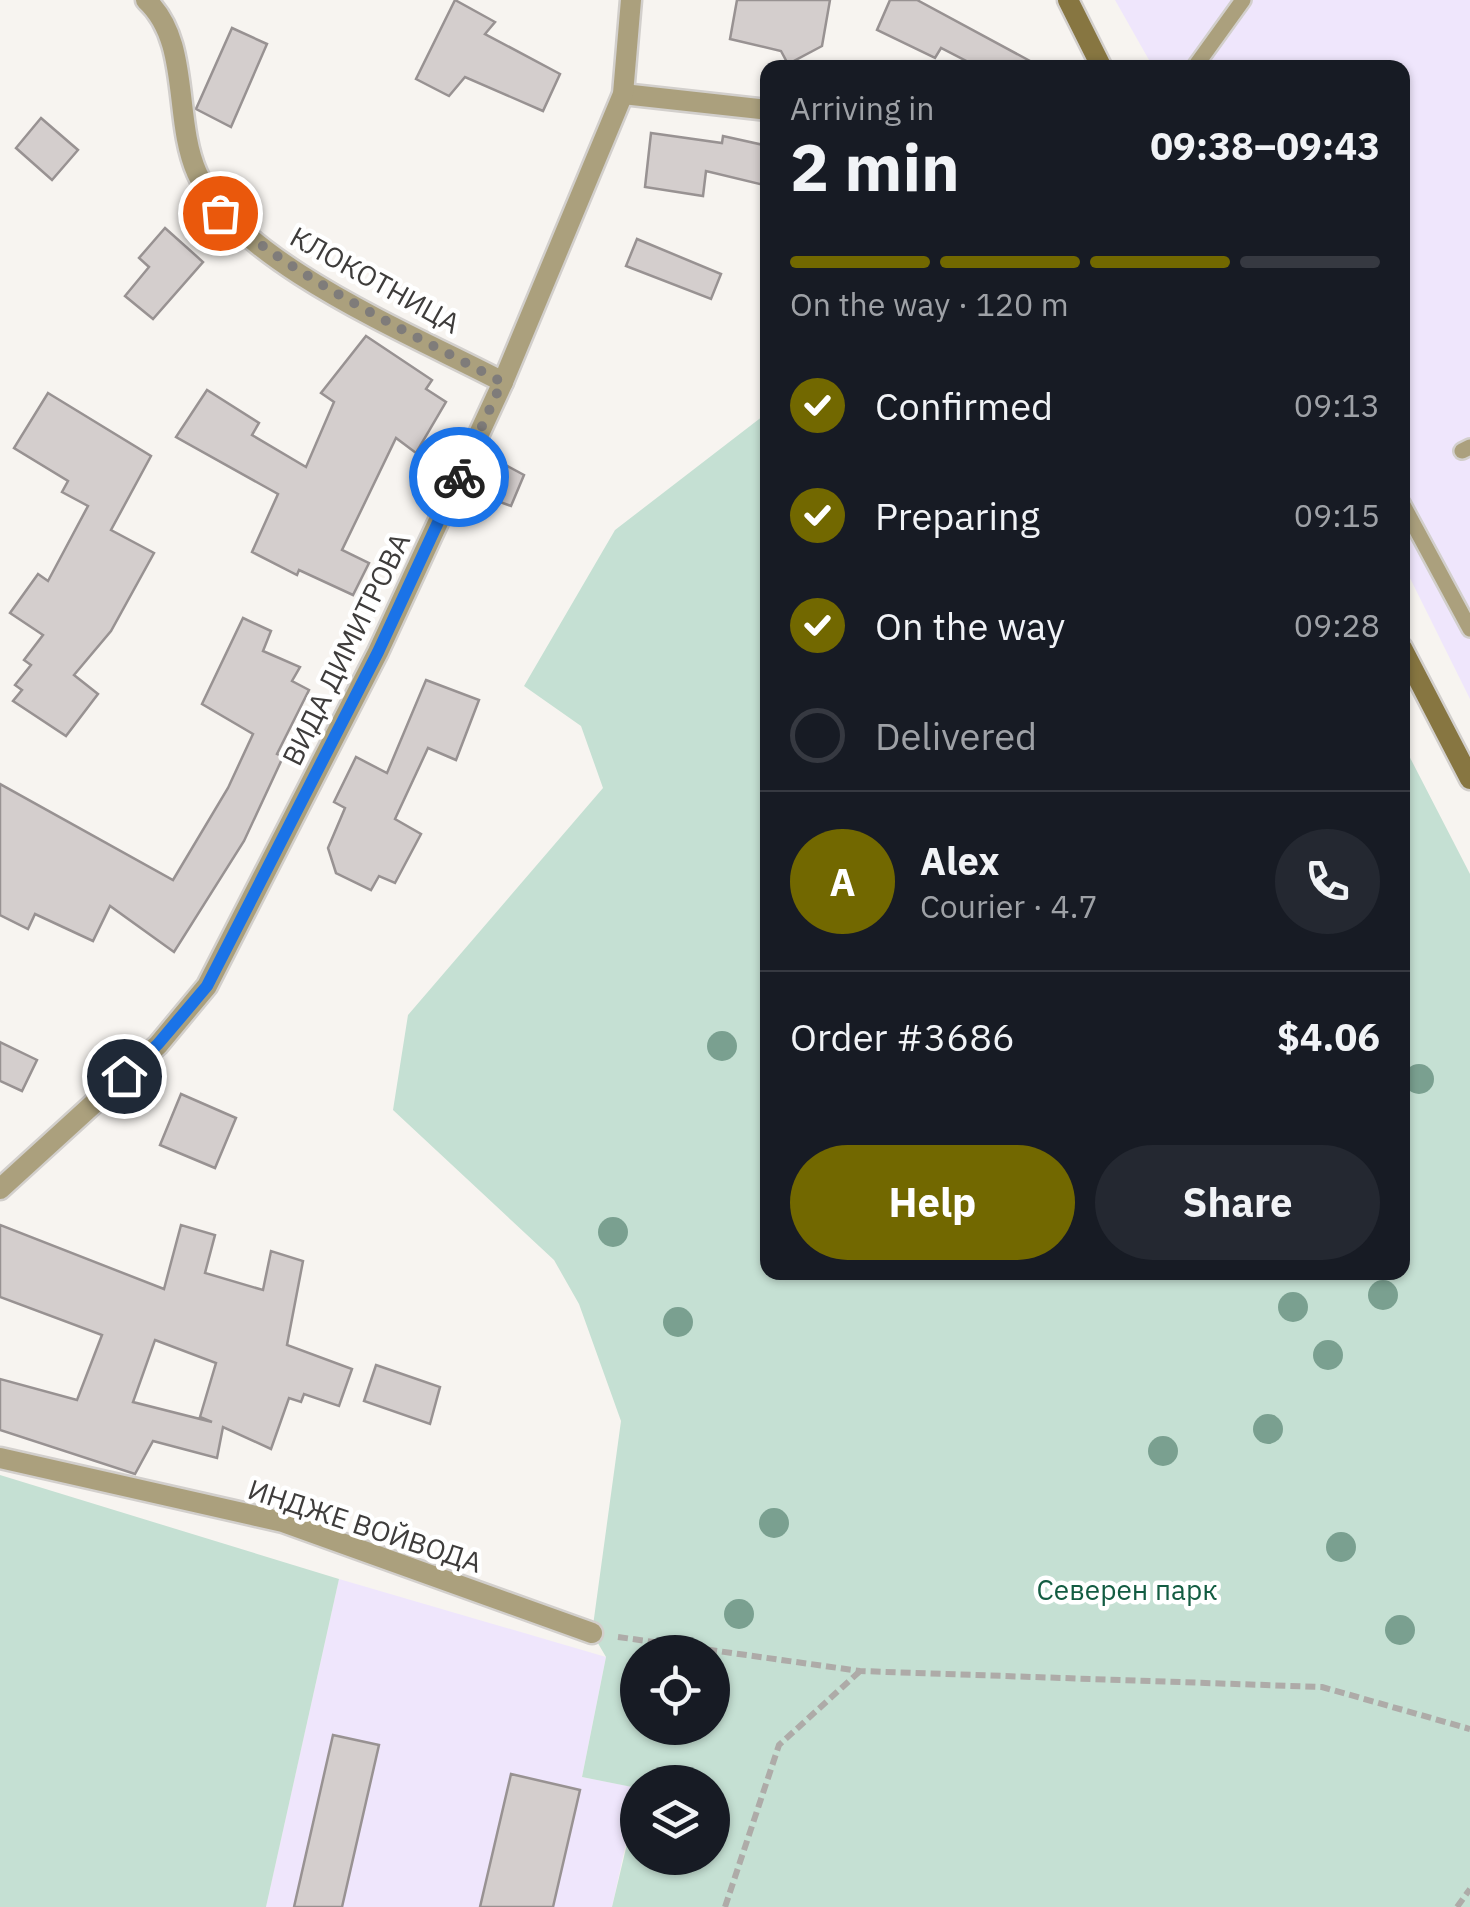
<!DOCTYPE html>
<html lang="en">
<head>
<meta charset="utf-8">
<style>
	body { margin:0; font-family:"IBM Plex Sans",sans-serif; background:#242831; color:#f1f3f6; height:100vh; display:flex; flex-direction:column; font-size:38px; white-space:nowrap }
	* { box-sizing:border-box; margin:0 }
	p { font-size:32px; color:#9ea1a6 }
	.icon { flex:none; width:55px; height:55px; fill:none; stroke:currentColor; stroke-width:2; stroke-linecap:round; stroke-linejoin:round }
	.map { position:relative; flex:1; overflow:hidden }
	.panel { position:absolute; left:760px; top:60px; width:650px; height:1220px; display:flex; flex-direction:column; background:#171b24; border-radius:20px; box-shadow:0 2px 8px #0004 }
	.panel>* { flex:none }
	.tools { position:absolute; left:620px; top:1635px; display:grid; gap:20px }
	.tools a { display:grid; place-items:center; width:110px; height:110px; border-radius:50%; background:#171b24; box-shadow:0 2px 8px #0004; font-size:50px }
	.pin { position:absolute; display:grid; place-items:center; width:85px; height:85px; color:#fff; margin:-42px; border:5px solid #fff; border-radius:50%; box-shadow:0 2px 10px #0007 }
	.courier { position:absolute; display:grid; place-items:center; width:100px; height:100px; margin:-50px; border:8px solid #1a73e8; border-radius:50%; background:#fff; color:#222; box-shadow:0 2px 12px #0007 }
	.summary em { font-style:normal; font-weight:700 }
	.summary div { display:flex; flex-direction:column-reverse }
	.summary { display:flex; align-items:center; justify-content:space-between; height:170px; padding:0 30px }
	h1 { font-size:65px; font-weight:700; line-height:75px }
	.bar { display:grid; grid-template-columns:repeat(4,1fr); gap:15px 10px; align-content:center; height:120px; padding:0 30px }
	.bar i { height:12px; border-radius:8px; background:#363941 }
	.bar .active { background:#726800 }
	.bar p { grid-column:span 4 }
	.line { display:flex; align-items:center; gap:25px; padding:0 30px; border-top:2px solid #363941 }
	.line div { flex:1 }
	.round { display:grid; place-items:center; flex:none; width:105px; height:105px; border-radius:52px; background:#242831 }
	ol { padding:0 30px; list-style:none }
	li { display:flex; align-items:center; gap:30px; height:110px }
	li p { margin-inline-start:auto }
	li .icon { padding:10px; border-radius:50%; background:#726800; color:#fff; stroke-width:4 }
	li:last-child { color:#9ea1a6 }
	li i { width:55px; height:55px; border:5px solid #363941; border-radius:50% }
	.cta { display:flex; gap:20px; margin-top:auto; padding:20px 30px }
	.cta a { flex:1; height:115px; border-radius:60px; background:#726800; color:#fff; font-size:40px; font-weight:700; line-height:115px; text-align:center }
	.cta a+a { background:#242831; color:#f1f3f6 }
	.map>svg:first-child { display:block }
	.industrial { fill:#efe6fc }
	.green { fill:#c5e0d3; fill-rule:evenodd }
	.building { fill:#d4cecd; stroke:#989292; stroke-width:2.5; fill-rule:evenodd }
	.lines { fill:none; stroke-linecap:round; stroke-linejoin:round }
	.lane-casing { stroke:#d2cfcc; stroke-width:20 }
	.street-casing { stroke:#d2cfcc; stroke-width:25 }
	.secondary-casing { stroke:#d2cfcc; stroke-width:25 }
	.path { stroke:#aeaba8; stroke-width:6; stroke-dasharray:10 5; stroke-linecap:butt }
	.lane { stroke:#aba07d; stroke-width:15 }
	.street { stroke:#aba07d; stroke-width:20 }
	.secondary { stroke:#877641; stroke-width:20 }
	.tree { fill:#7aa090 }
	.done { stroke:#7f7c7a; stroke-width:10; stroke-dasharray:0 18 }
	.route { stroke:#1a73e8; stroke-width:12 }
	.labels { text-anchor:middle; stroke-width:9; stroke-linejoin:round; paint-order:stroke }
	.street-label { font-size:28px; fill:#3e3c3b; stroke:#fff }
	.park-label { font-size:28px; fill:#135c42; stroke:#fff }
</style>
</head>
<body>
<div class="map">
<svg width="1470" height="1907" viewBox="0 0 1470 1907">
	<rect width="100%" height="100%" fill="#f7f4f0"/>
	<g class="industrial">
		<path d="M1115,0H1470V699L1403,564L1402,68L1153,67Z"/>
		<path d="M339,1579L606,1657L582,1777L638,1788L612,1907H266Z"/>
	</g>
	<g class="green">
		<path d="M767,413L768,1272H1402L1403,744L1470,874V1907H612L637,1802L638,1858H712V1782H638L637,1788L582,1777L606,1657L592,1633L621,1421L579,1304L554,1260L393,1110L408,1015L603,788L581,726L524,686L615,530ZM638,1652H712V1728H638Z"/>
		<path d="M0,1475L339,1579L266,1907H0Z"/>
	</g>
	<g class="building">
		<path d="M455,0L495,22L485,34L560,74L543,111L465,77L449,96L416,79Z"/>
		<path d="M737,0H830L822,46L788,64L781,51L730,39Z"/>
		<path d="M890,0H917L1043,68H980L941,48L935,58L877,30Z"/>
		<path d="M232,28L267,44L231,127L196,109Z"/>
		<path d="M41,118L78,150L52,180L16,148Z"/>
		<path d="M651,133L722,143L723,136L768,146V186L706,171L703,196L645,187Z"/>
		<path d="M165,228L203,262L153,319L125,296L149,267L139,258Z"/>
		<path d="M637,239L721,274L711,299L626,266Z"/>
		<path d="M366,336L432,380L426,389L446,402L416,453L396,438L342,550L369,563L353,595L299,570L297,575L252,552L278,494L176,437L207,390L259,423L252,435L306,467L334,402L321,393Z"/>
		<path d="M48,393L151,456L111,530L154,553L111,631L74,675L98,694L66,736L13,701L22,690L15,685L31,665L24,660L43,635L10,613L38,574L48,581L88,506L62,492L68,481L14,448Z"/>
		<path d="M498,461L524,475L511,506L481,495Z"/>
		<path d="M243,618L271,631L263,651L300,667L292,681L309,690L277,754L283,757L244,841L174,952L110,906L93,941L35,914L28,929L0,915V784L173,880L228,788L253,734L202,704Z"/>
		<path d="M426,680L479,700L456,760L428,748L395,819L421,834L395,883L379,876L371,890L336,873L328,848L345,808L334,802L356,757L387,773Z"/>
		<path d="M0,1042L37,1060L22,1091L0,1081Z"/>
		<path d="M181,1094L236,1118L215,1168L160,1145Z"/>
		<path d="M0,1225L164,1289L181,1225L215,1235L205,1273L263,1290L271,1251L303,1261L287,1345L352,1369L339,1406L304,1394L301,1402L289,1398L271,1449L223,1427L217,1458L153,1441L135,1474L0,1430V1379L77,1400L102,1335L0,1297ZM155,1340L216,1363L200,1417L212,1422L133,1402Z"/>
		<path d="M376,1365L440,1387L430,1424L364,1401Z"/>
		<path d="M333,1735L379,1745L342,1907H294Z"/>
		<path d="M511,1774L580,1790L553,1907H480Z"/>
	</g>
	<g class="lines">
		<g class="lane-casing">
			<g id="lane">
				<path d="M1194,68L1243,0"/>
				<path d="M1462,451L1470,447"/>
				<path d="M1402,503L1470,629"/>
			</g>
		</g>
		<g class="street-casing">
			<g id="street">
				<path d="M146,0C191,41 173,119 197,173C236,263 416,336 503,382"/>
				<path d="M623,94L768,110"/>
				<path d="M0,1189L158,1045L207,986L378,652L503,382L623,94L631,0"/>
				<path d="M0,1458L283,1522L592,1633"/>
			</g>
		</g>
		<g class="secondary-casing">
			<g id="secondary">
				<path d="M1068,0L1102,68"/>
				<path d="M1402,648L1470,779"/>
			</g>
		</g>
		<g class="path">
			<path d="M618,1637L860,1671L1322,1687L1470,1729"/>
			<path d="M725,1907L779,1745L859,1672"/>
			<path d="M1457,1907L1470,1889"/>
		</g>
		<use href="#lane" class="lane"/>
		<use href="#street" class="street"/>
		<use href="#secondary" class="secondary"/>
	</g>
	<g class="tree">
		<circle cx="722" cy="1046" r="15"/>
		<circle cx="1419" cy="1079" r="15"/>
		<circle cx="613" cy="1232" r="15"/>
		<circle cx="1383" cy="1295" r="15"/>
		<circle cx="1293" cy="1307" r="15"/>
		<circle cx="678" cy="1322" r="15"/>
		<circle cx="1328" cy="1355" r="15"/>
		<circle cx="1268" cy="1429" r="15"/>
		<circle cx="1163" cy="1451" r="15"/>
		<circle cx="774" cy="1523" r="15"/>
		<circle cx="1341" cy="1547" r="15"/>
		<circle cx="739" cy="1614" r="15"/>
		<circle cx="1400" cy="1630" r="15"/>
	</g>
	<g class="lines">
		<path class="done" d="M220,213C305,284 405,330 502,382L459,477"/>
		<path class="route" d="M124,1076L158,1044L207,986L378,652L459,477"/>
	</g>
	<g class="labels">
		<g class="street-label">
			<text transform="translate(375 280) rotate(29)" y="10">КЛОКОТНИЦА</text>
			<text transform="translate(346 649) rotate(-64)" y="10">ВИДА ДИМИТРОВА</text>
			<text transform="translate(365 1526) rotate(18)" y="10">ИНДЖЕ ВОЙВОДА</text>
		</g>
		<g class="park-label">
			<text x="1127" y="1600">Северен парк</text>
		</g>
	</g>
</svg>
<div class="tools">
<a><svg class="icon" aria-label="locate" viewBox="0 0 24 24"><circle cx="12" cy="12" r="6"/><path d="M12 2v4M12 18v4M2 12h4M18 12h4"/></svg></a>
<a><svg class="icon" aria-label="layers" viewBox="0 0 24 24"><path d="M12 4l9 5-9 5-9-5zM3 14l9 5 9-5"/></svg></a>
</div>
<div class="pin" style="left:220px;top:213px;background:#ea580c"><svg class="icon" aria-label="bag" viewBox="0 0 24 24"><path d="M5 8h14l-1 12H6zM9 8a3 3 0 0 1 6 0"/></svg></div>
<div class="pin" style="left:124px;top:1076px;background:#1f2937"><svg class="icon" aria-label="home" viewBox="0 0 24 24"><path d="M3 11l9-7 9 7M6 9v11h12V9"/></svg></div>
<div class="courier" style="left:459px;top:477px"><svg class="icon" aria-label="bike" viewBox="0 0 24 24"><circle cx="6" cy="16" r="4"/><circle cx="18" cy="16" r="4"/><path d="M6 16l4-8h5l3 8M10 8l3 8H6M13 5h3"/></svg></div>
<section class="panel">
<div class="summary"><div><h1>2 min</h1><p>Arriving in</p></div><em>09:38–09:43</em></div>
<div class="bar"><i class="active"></i><i class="active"></i><i class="active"></i><i></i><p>On the way · 120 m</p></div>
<ol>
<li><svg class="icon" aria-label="check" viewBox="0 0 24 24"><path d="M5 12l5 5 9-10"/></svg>Confirmed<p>09:13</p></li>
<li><svg class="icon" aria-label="check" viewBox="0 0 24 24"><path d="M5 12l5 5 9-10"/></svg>Preparing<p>09:15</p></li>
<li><svg class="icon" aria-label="check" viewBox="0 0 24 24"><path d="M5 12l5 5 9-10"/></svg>On the way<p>09:28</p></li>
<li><i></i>Delivered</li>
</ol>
<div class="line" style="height:180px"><b class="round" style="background:#726800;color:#fff">A</b><div><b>Alex</b><p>Courier · 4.7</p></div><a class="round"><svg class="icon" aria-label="phone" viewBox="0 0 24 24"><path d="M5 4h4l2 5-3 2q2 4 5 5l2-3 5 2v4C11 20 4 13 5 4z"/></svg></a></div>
<div class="line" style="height:130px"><div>Order #3686</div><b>$4.06</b></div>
<div class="cta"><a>Help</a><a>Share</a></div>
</section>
</div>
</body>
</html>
